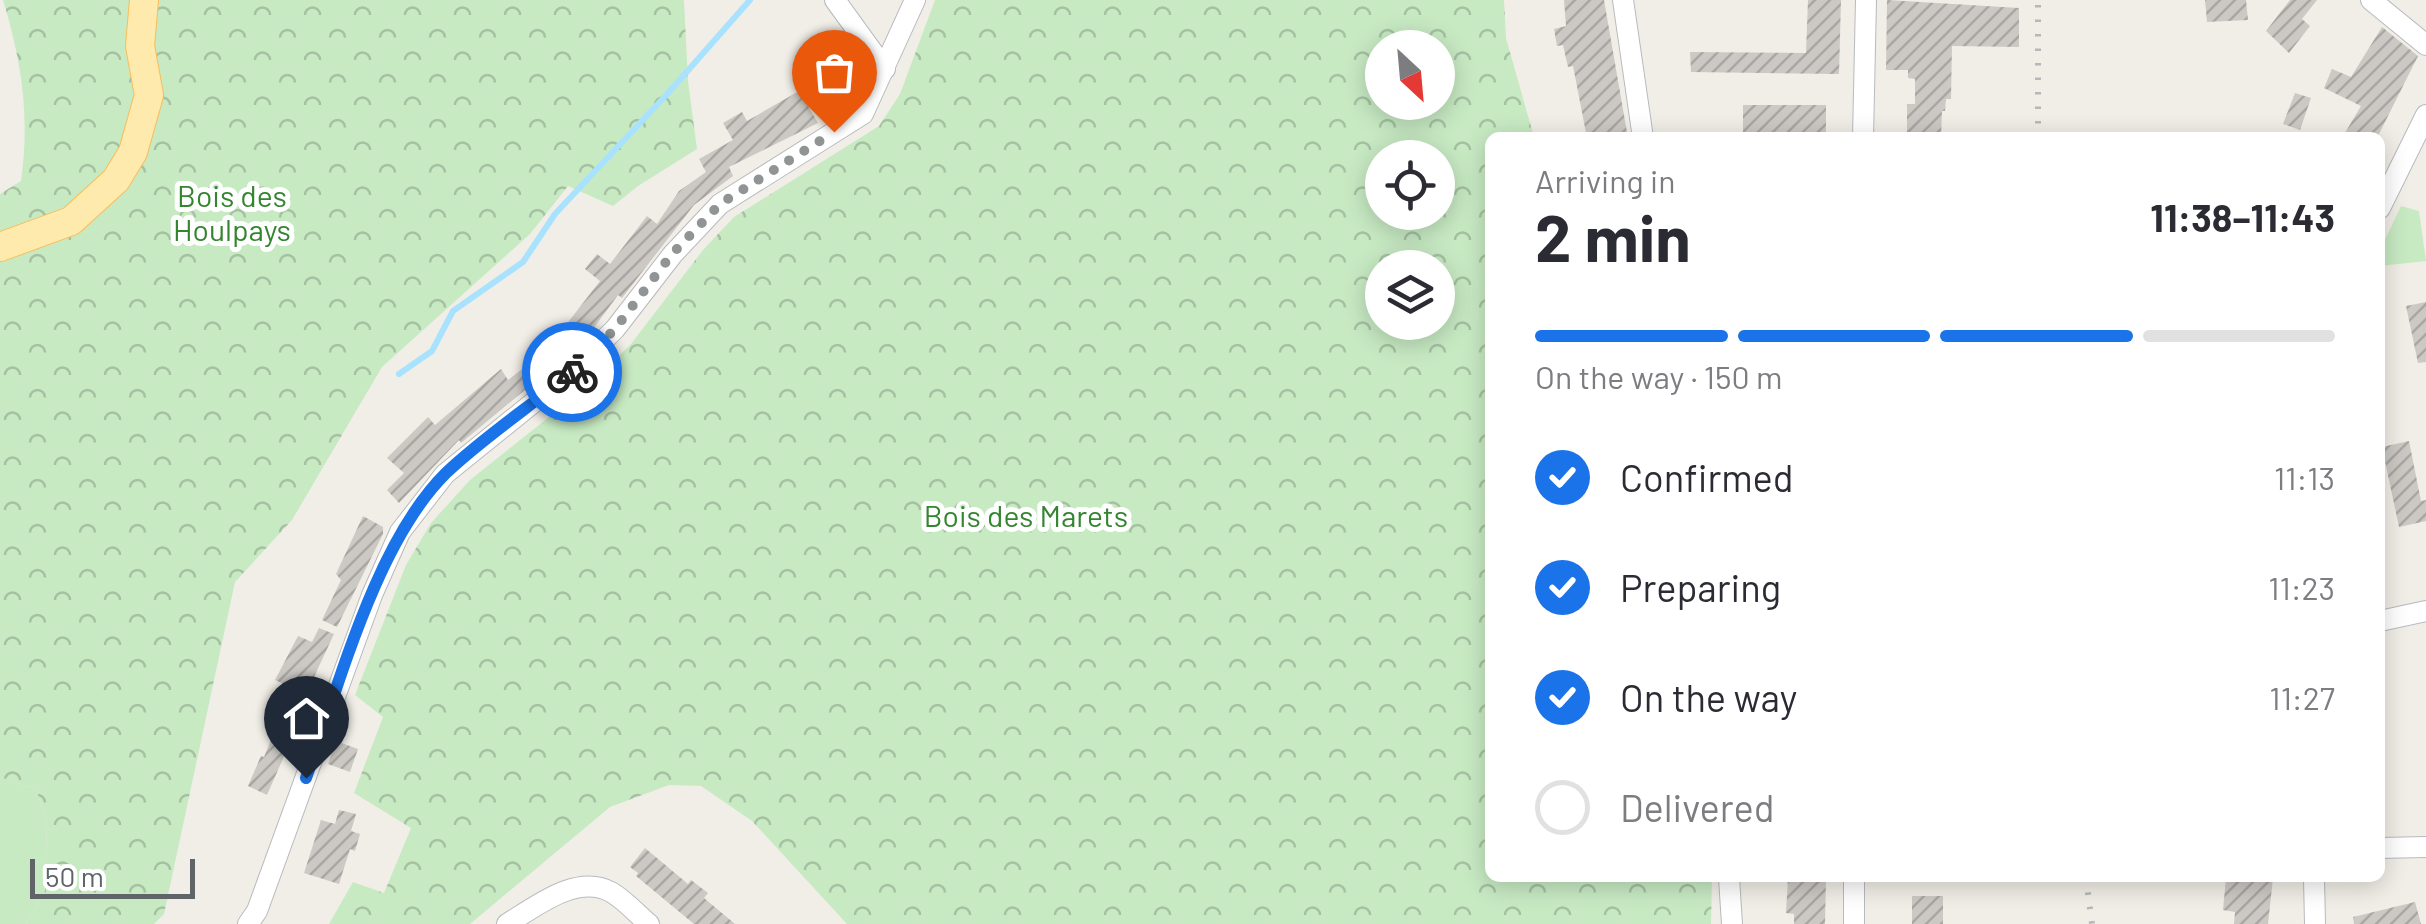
<!DOCTYPE html>
<html lang="en">
<head>
<meta charset="utf-8">
<style>
	body { margin:0; font-family:Barlow,sans-serif; background:#f7f7f7; color:#2b2b33; height:100vh; display:flex; flex-direction:column; font-size:38px; white-space:nowrap }
	* { box-sizing:border-box; margin:0 }
	p { font-size:32px; color:#7c7c81 }
	.icon { flex:none; width:55px; height:55px; fill:none; stroke:currentColor; stroke-width:2; stroke-linecap:round; stroke-linejoin:round }
	.map { position:relative; flex:1; overflow:hidden }
	.side { position:absolute; left:1485px; top:132px; width:900px; height:750px; display:flex; flex-direction:column; background:#fff; border-radius:15px; box-shadow:0 5px 25px #0003 }
	.side>* { flex:none }
	.needle { width:65px; rotate:154deg }
	.buttons { position:absolute; left:1365px; top:30px; display:grid; gap:20px }
	.buttons a { display:grid; place-items:center; width:90px; height:90px; border-radius:50%; background:#fff; box-shadow:0 5px 25px #0003; font-size:50px }
	.scale { position:absolute; left:30px; bottom:25px; width:165px; box-sizing:border-box; padding-left:10px; border:5px solid #5e6468; border-top:0; font-size:28px; line-height:35px; white-space:nowrap; color:#5e6468; -webkit-text-stroke:8px #fff; paint-order:stroke }
	.pin { position:absolute; display:grid; place-items:center; width:85px; height:85px; color:#fff; margin:-102px -42px; border-radius:50% 50% 50% 0; rotate:-45deg; box-shadow:0 0 10px #0007 }
	.pin .icon { rotate:45deg }
	.courier { position:absolute; display:grid; place-items:center; width:100px; height:100px; margin:-50px; border:8px solid #1a73e8; border-radius:50%; background:#fff; color:#222; box-shadow:0 2px 12px #0007 }
	.head em { font-style:normal; font-weight:700 }
	.head div { display:flex; flex-direction:column-reverse }
	.head { display:flex; align-items:center; justify-content:space-between; height:170px; padding:0 50px }
	h1 { font-size:65px; font-weight:700; line-height:75px }
	.bar { display:grid; grid-template-columns:repeat(4,1fr); gap:15px 10px; align-content:center; height:120px; padding:0 50px }
	.bar i { height:12px; border-radius:8px; background:#e1e1e2 }
	.bar .on { background:#1a73e8 }
	.bar p { grid-column:span 4 }
	ol { padding:0 50px; list-style:none }
	li { display:flex; align-items:center; gap:30px; height:110px }
	li p { margin-inline-start:auto }
	li .icon { padding:10px; border-radius:50%; background:#1a73e8; color:#fff; stroke-width:4 }
	li:last-child { color:#7c7c81 }
	li i { width:55px; height:55px; border:5px solid #e1e1e2; border-radius:50% }
	.map>svg:first-child { display:block }
	.green { fill:#c7eac3 }
	.forest { fill:url(#forest-crowns); fill-rule:evenodd }
	.lines { fill:none; stroke-linecap:round; stroke-linejoin:round }
	.stream { stroke:#a9e2ff; stroke-width:6 }
	.building { fill:url(#building-hatch) }
	.minor-casing { stroke:#b7babe; stroke-width:22 }
	.major-casing { stroke:#fabc58; stroke-width:30 }
	.minor { stroke:#fff; stroke-width:20 }
	.major { stroke:#ffeaae; stroke-width:28 }
	.rail { stroke:#b6b7b8; stroke-width:6; stroke-dasharray:2.5 12; stroke-linecap:butt }
	.done { stroke:#919494; stroke-width:10; stroke-dasharray:0 18 }
	.route { stroke:#1a73e8; stroke-width:12 }
	.labels { text-anchor:middle; stroke-width:10; stroke-linejoin:round; paint-order:stroke }
	.park-label { font-size:30px; fill:#348530; stroke:#fff }
</style>
</head>
<body>
<div class="map">
<svg width="2426" height="924" viewBox="0 0 2426 924">
	<defs>
		<pattern id="forest-crowns" width="20" height="18" patternUnits="userSpaceOnUse" patternTransform="scale(2.5)"><rect width="20" height="18" fill="#c7eac3"/><path d="M2 6a3 3 0 1 1 6 0M12 15a3 3 0 1 1 6 0" fill="none" stroke="#a5c1a2"/></pattern>
		<pattern id="building-hatch" width="6" height="6" patternUnits="userSpaceOnUse" patternTransform="scale(2.5)"><rect width="6" height="6" fill="#ccc9c4"/><path d="M-1 1l2-2M0 6l6-6M5 7l2-2" fill="none" stroke="#a9a7a3"/></pattern>
	</defs>
	<rect width="100%" height="100%" fill="#f1eee7"/>
	<g class="green">
		<path d="M2401,206L2419,211L2426,261L2380,266L2382,246Z"/>
		<path d="M0,777L36,789L47,821L45,891L26,924H0Z"/>
	</g>
	<g class="forest">
		<path d="M3,0H684L688,81L697,149L638,186L613,206L568,186L530,234L382,367L292,520L235,582L164,914L154,924H26L45,891L47,821L36,789L0,777V194L21,181C30,116 22,63 3,0Z"/>
		<path d="M935,0H1504L1506,38L1534,137L1490,138V878H1712L1711,924H847L752,821L701,786L669,785L610,807L470,924H329L353,882L384,893L411,828L354,793L383,717L355,695L406,565L431,523L470,480L589,385L631,344L703,250L734,217L879,126L900,94ZM1382,48H1438V102H1382ZM1382,158H1438V212H1382ZM1382,268H1438V322H1382Z"/>
	</g>
	<g class="lines">
		<path class="stream" d="M399,374L432,351L453,311L523,262L555,214L669,92L750,0"/>
	</g>
	<g class="building">
		<path d="M1564,0H1604L1628,138H1587L1573,66L1568,67L1563,45L1557,46L1554,29L1566,26Z"/>
		<path d="M1808,0H1841L1839,74L1691,72L1690,52L1806,53Z"/>
		<path d="M1887,0L2019,8V47L1952,46L1951,99H1946L1945,111H1942L1941,138H1907V104H1915V79L1908,78V70H1886Z"/>
		<path d="M2205,0H2246L2248,20L2207,22Z"/>
		<path d="M2290,0H2317L2302,19L2310,26L2289,53L2266,31Z"/>
		<path d="M2382,27L2418,56L2377,138H2342L2361,106L2324,88L2332,69L2351,77Z"/>
		<path d="M836,66L857,81L838,106L817,91Z"/>
		<path d="M799,91L818,123L729,167L733,176L694,205L622,298L618,295L585,340L461,443L459,440L399,503L387,490L404,473L387,458L428,417L435,425L501,369L508,380L548,349L541,340L558,325L562,330L600,281L585,269L597,254L610,264L647,216L657,224L679,191L706,172L699,159L733,140L723,123L742,112L747,121Z"/>
		<path d="M2295,93L2311,98L2300,130L2283,124Z"/>
		<rect x="1743" y="105" width="83" height="33"/>
		<path d="M2426,302V362L2418,363L2406,306Z"/>
		<path d="M2409,441L2421,501L2426,500V521L2399,527L2382,447Z"/>
		<path d="M363,516L383,527V534L337,627L322,620L341,580L336,574Z"/>
		<path d="M319,628L334,634L306,694L295,689L310,697L267,795L248,786L261,756L264,757L292,688L275,680L298,636L312,642Z"/>
		<path d="M336,741L358,749L350,772L328,764Z"/>
		<path d="M339,810L356,814L351,831L360,834L355,851L350,849L339,884L304,873L321,820L335,824Z"/>
		<path d="M645,848L688,884L691,880L708,893L704,898L735,924H694L636,876L638,873L630,867Z"/>
		<path d="M1788,878H1826L1825,924H1794V914L1786,913Z"/>
		<path d="M2226,878H2273L2268,924H2234L2235,912L2223,910Z"/>
		<rect x="1912" y="896" width="31" height="28"/>
		<path d="M2415,902L2421,924H2354L2353,917Z"/>
	</g>
	<g class="lines">
		<g class="minor-casing">
			<g id="minor">
				<path d="M835,0L885,69"/>
				<path d="M1623,0L1643,138"/>
				<path d="M2371,0L2426,45"/>
				<path d="M1863,138L1866,0"/>
				<path d="M2380,208L2426,115"/>
				<path d="M2380,621L2426,611"/>
				<path d="M2380,848L2426,847"/>
				<path d="M1729,878L1732,924"/>
				<path d="M2314,878L2315,924"/>
				<path d="M248,924L257,911L372,595L400,532L445,474L570,373L615,329L673,254L720,204L863,114L915,0"/>
				<path d="M507,924C535,907 577,873 611,892C625,900 637,914 649,924"/>
				<path d="M1854,924V878"/>
			</g>
		</g>
		<g class="major-casing">
			<path id="major" d="M0,247L71,221L116,180L133,152L149,95L140,46L144,0"/>
		</g>
		<use href="#minor" class="minor"/>
		<use href="#major" class="major"/>
		<g class="rail">
			<path d="M2038,138V0"/>
			<path d="M2086,878L2092,924"/>
		</g>
	</g>
	<g class="lines">
		<path class="done" d="M572,372L615,329L672,254L720,204L834,132"/>
		<path class="route" d="M306,778C339,685 376,542 446,473C485,436 531,406 572,372"/>
	</g>
	<g class="labels">
		<g class="park-label">
			<text x="232" y="207">Bois des<tspan x="232" dy="34">Houlpays</tspan></text>
			<text x="1026" y="527">Bois des Marets</text>
		</g>
	</g>
</svg>
<div class="buttons">
<a><svg class="needle" viewBox="-14 -14 28 28"><path d="M0-13l5 13h-10z" fill="#e53935"/><path d="M0 13l5-13h-10z" fill="#7c7c81"/></svg></a>
<a><svg class="icon" aria-label="locate" viewBox="0 0 24 24"><circle cx="12" cy="12" r="6"/><path d="M12 2v4M12 18v4M2 12h4M18 12h4"/></svg></a>
<a><svg class="icon" aria-label="layers" viewBox="0 0 24 24"><path d="M12 4l9 5-9 5-9-5zM3 14l9 5 9-5"/></svg></a>
</div>
<div class="scale">50 m</div>
<div class="pin" style="left:834px;top:132px;background:#ea580c"><svg class="icon" aria-label="bag" viewBox="0 0 24 24"><path d="M5 8h14l-1 12H6zM9 8a3 3 0 0 1 6 0"/></svg></div>
<div class="pin" style="left:306px;top:778px;background:#1f2937"><svg class="icon" aria-label="home" viewBox="0 0 24 24"><path d="M3 11l9-7 9 7M6 9v11h12V9"/></svg></div>
<div class="courier" style="left:572px;top:372px"><svg class="icon" aria-label="bike" viewBox="0 0 24 24"><circle cx="6" cy="16" r="4"/><circle cx="18" cy="16" r="4"/><path d="M6 16l4-8h5l3 8M10 8l3 8H6M13 5h3"/></svg></div>
<section class="side">
<div class="head"><div><h1>2 min</h1><p>Arriving in</p></div><em>11:38–11:43</em></div>
<div class="bar"><i class="on"></i><i class="on"></i><i class="on"></i><i></i><p>On the way · 150 m</p></div>
<ol>
<li><svg class="icon" aria-label="check" viewBox="0 0 24 24"><path d="M5 12l5 5 9-10"/></svg>Confirmed<p>11:13</p></li>
<li><svg class="icon" aria-label="check" viewBox="0 0 24 24"><path d="M5 12l5 5 9-10"/></svg>Preparing<p>11:23</p></li>
<li><svg class="icon" aria-label="check" viewBox="0 0 24 24"><path d="M5 12l5 5 9-10"/></svg>On the way<p>11:27</p></li>
<li><i></i>Delivered</li>
</ol>
</section>
</div>
</body>
</html>
